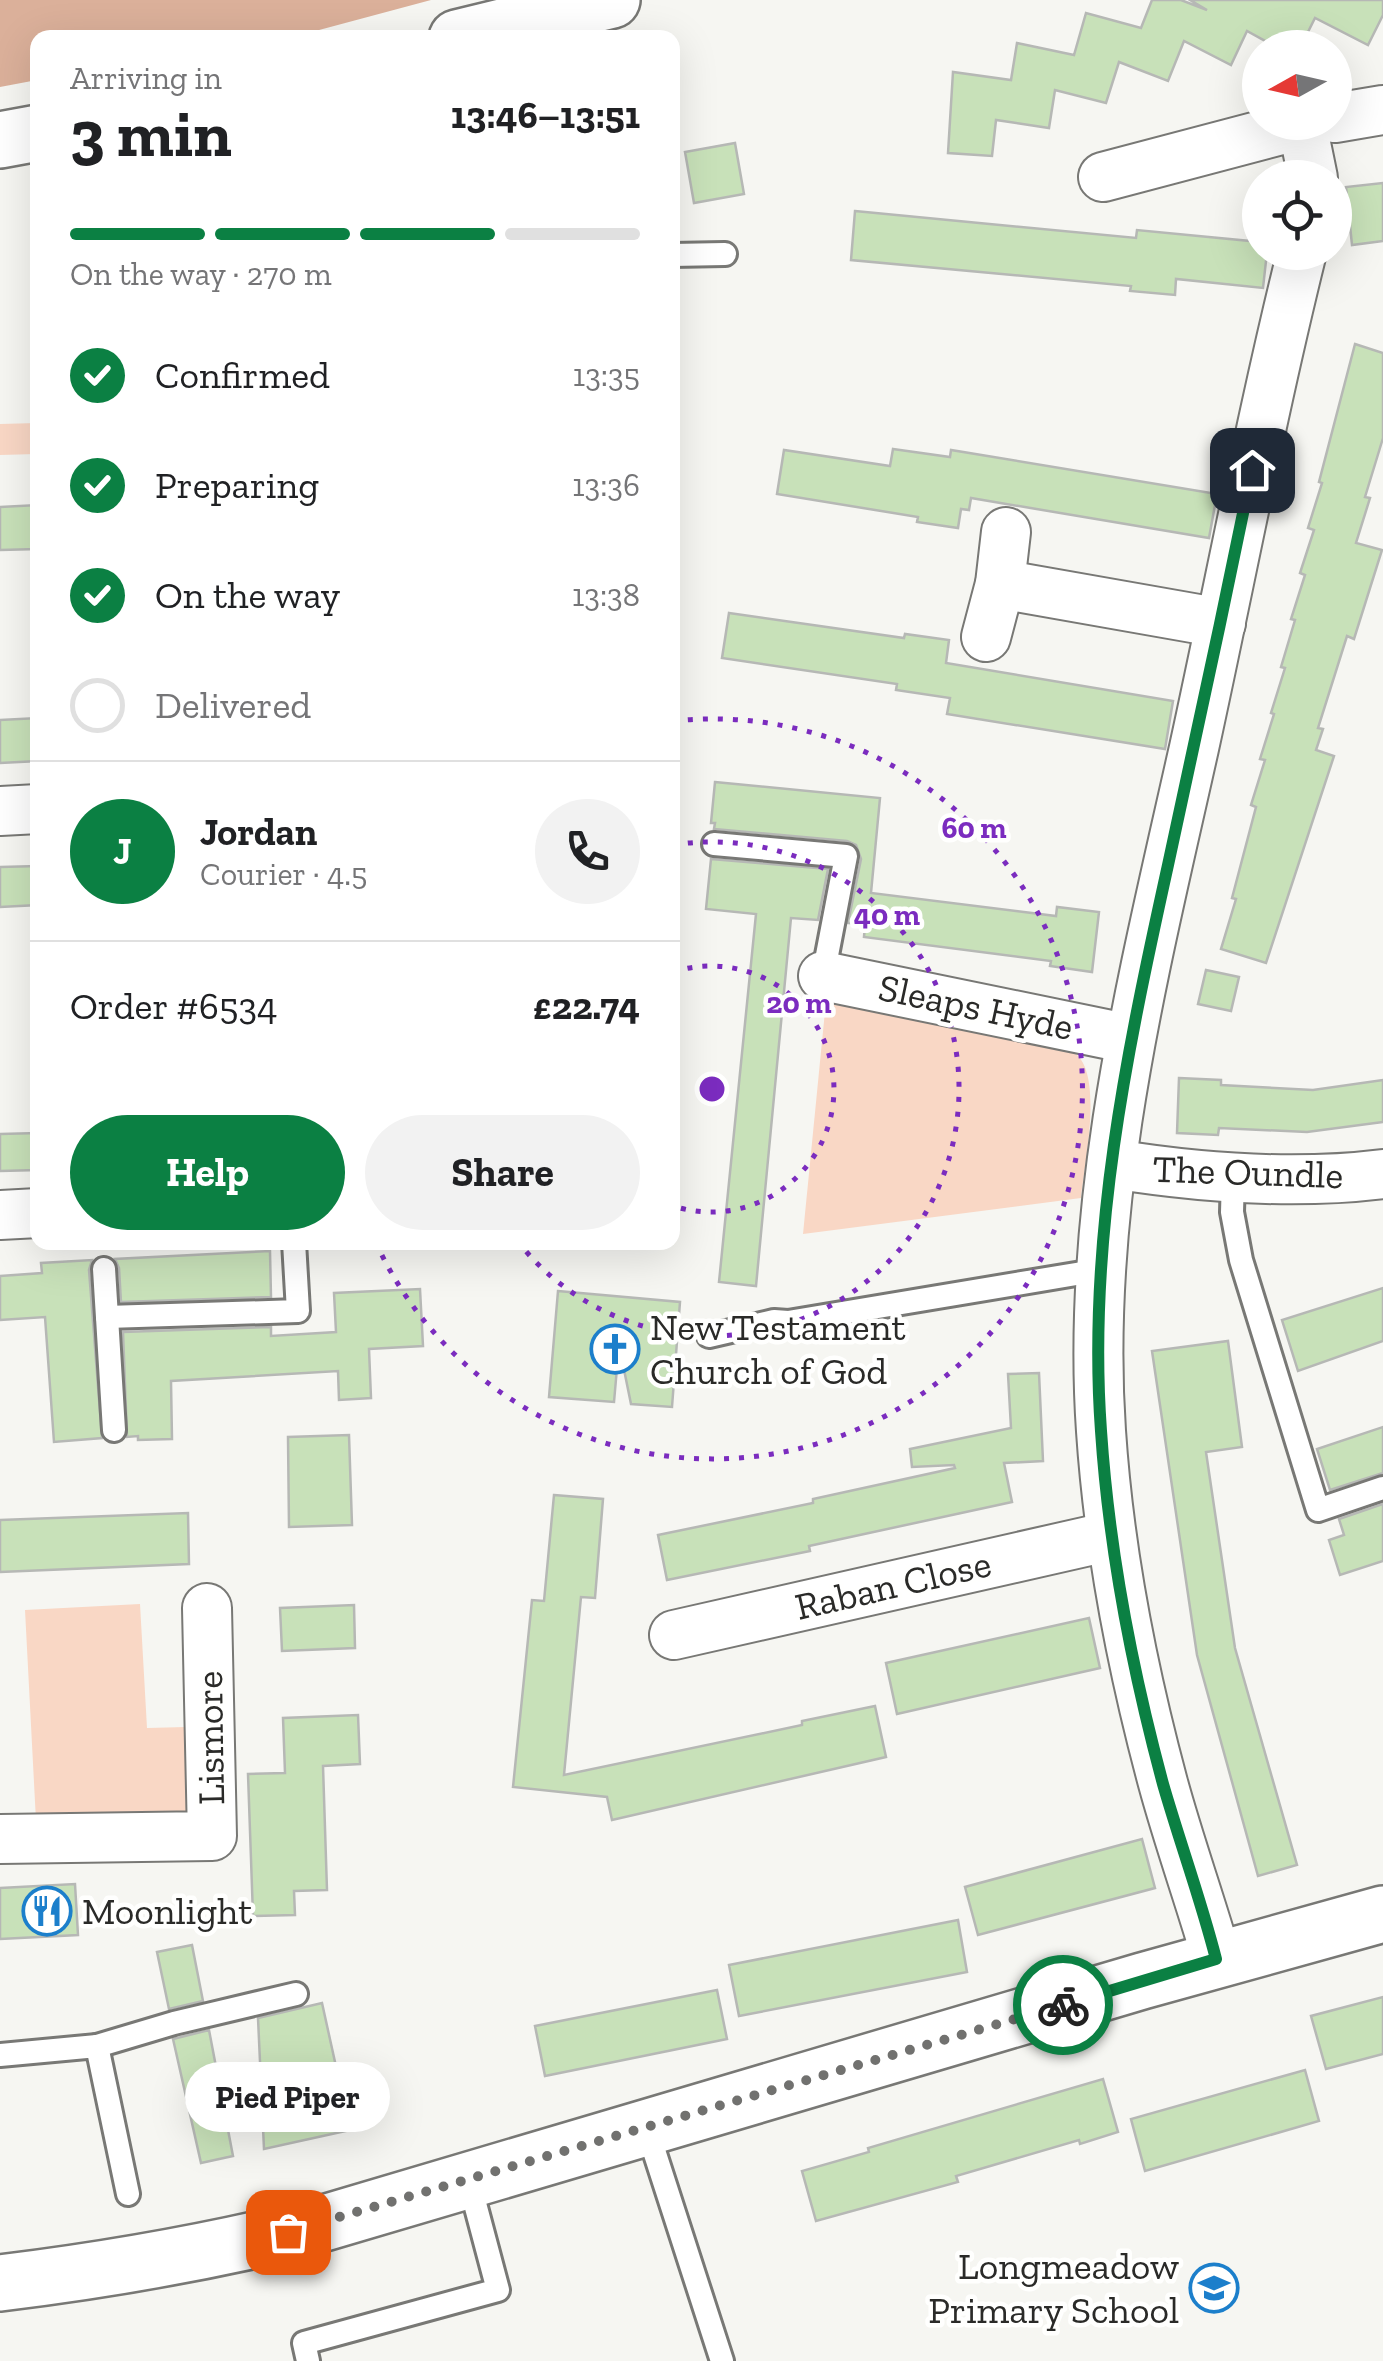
<!DOCTYPE html>
<html lang="en">
<head>
<meta charset="utf-8">
<style>
	body { margin:0; font-family:"Zilla Slab",serif; background:#f2f2f2; color:#202124; height:100vh; display:flex; flex-direction:column; font-size:38px; white-space:nowrap }
	* { box-sizing:border-box; margin:0 }
	p { font-size:32px; color:#757577 }
	.icon { flex:none; width:55px; height:55px; fill:none; stroke:currentColor; stroke-width:2; stroke-linecap:round; stroke-linejoin:round }
	.map { position:relative; flex:1; overflow:hidden }
	.sheet { position:absolute; left:30px; top:30px; width:650px; height:1220px; display:flex; flex-direction:column; background:#fff; border-radius:20px; box-shadow:0 10px 40px #0002 }
	.sheet>* { flex:none }
	.needle { width:65px; rotate:262deg }
	.controls { position:absolute; left:1242px; top:30px; display:grid; gap:20px }
	.controls a { display:grid; place-items:center; width:110px; height:110px; border-radius:50%; background:#fff; box-shadow:0 10px 40px #0002; font-size:50px }
	.pin { position:absolute; display:grid; place-items:center; width:85px; height:85px; color:#fff; margin:-42px; border-radius:20px; box-shadow:0 5px 15px #0006 }
	.courier { position:absolute; display:grid; place-items:center; width:100px; height:100px; margin:-50px; border:8px solid #0b8043; border-radius:50%; background:#fff; color:#222; box-shadow:0 2px 12px #0007 }
	.bubble { position:absolute; height:70px; border-radius:35px; background:#fff; box-shadow:0 10px 40px #0002; font-size:32px; font-weight:800; line-height:70px; text-align:center }
	.summary em { font-style:normal; font-weight:800 }
	.summary div { display:flex; flex-direction:column-reverse }
	.summary { display:flex; align-items:center; justify-content:space-between; height:170px; padding:0 40px }
	h1 { font-size:65px; font-weight:800; line-height:75px }
	.bar { display:grid; grid-template-columns:repeat(4,1fr); gap:15px 10px; align-content:center; height:120px; padding:0 40px }
	.bar i { height:12px; border-radius:8px; background:#e0e0e0 }
	.bar .active { background:#0b8043 }
	.bar p { grid-column:span 4 }
	.line { display:flex; align-items:center; gap:25px; padding:0 40px; border-top:2px solid #e0e0e0 }
	.line div { flex:1 }
	.round { display:grid; place-items:center; flex:none; width:105px; height:105px; border-radius:52px; background:#f2f2f2 }
	ol { padding:0 40px; list-style:none }
	li { display:flex; align-items:center; gap:30px; height:110px }
	li p { margin-inline-start:auto }
	li .icon { padding:10px; border-radius:50%; background:#0b8043; color:#fff; stroke-width:4 }
	li:last-child { color:#757577 }
	li i { width:55px; height:55px; border:5px solid #e0e0e0; border-radius:50% }
	.cta { display:flex; gap:20px; margin-top:auto; padding:20px 40px }
	.cta a { flex:1; height:115px; border-radius:60px; background:#0b8043; color:#fff; font-size:40px; font-weight:800; line-height:115px; text-align:center }
	.cta a+a { background:#f2f2f2; color:#202124 }
	.map>svg:first-child { display:block }
	.green { fill:#f9d7c5 }
	.forest { fill:#dbb09a }
	.building { fill:#c8e1b9; stroke:#b6b8b5; stroke-width:2.5 }
	.lines { fill:none; stroke-linecap:round; stroke-linejoin:round }
	.lane-casing { stroke:#787875; stroke-width:28 }
	.street-casing { stroke:#787875; stroke-width:52 }
	.secondary-casing { stroke:#787875; stroke-width:60 }
	.highway-casing { stroke:#787875; stroke-width:60 }
	.lane { stroke:#fff; stroke-width:22 }
	.street { stroke:#fff; stroke-width:48 }
	.secondary { stroke:#fff; stroke-width:55 }
	.highway { stroke:#fff; stroke-width:55 }
	.done { stroke:#71716f; stroke-width:10; stroke-dasharray:0 18 }
	.route { stroke:#0b8043; stroke-width:12 }
	.ring { fill:none; stroke:#7b2cbf; stroke-width:5; stroke-dasharray:5 10 }
	.labels { text-anchor:middle; stroke-width:9; stroke-linejoin:round; paint-order:stroke }
	.street-label { font-size:38px; fill:#2a2a28; stroke:#fffffe }
	.poi-label { font-size:38px; fill:#2a2a28; stroke:#fffffe; text-anchor:start }
	.centre { fill:#7b2cbf; stroke:#fffffe; stroke-width:5 }
	.ring-label { font-size:30px; text-anchor:middle; font-weight:bold; fill:#7b2cbf; stroke:#fffffe; stroke-width:9; stroke-linejoin:round; paint-order:stroke }
</style>
</head>
<body>
<div class="map">
<svg width="1383" height="2361" viewBox="0 0 1383 2361">
	<rect width="100%" height="100%" fill="#f6f6f2"/>
	<g class="green">
		<path d="M37,423V454L0,455V424Z"/>
		<path d="M826,1001L1053,1032L1058,1049C1063,1050 1068,1050 1073,1052C1105,1071 1084,1165 1081,1198L803,1234Z"/>
		<path d="M140,1604L147,1728L186,1727L190,1813L36,1821L25,1610Z"/>
	</g>
	<path class="forest" d="M0,0H431L293,37L38,38L37,80L0,87Z"/>
	<g class="building">
		<path d="M1152,0H1181L1207,10L1190,0H1383V15L1368,45L1315,18L1300,48H1278L1247,31L1231,65L1184,41L1168,81L1119,62L1106,103L1055,90L1049,128L996,120L992,156L948,153L953,72L1011,80L1017,43L1074,55L1086,13L1141,28Z"/>
		<path d="M735,143L744,194L694,203L685,152Z"/>
		<path d="M1383,183V241L1352,245L1346,187Z"/>
		<path d="M855,211L1136,238L1137,230L1260,242V252H1267L1263,288L1176,279L1175,295L1130,291L1131,286L851,260Z"/>
		<path d="M1355,344L1383,353V438L1365,497L1370,498L1356,543L1382,550L1354,639L1347,636L1318,728L1323,729L1316,750L1334,756L1266,963L1221,949L1236,899L1232,898L1256,807L1251,805L1265,760L1260,759L1274,714L1271,713L1285,668L1281,667L1295,620L1291,619L1305,575L1300,573L1314,530L1308,528L1322,483L1319,482Z"/>
		<path d="M893,449L950,457L951,450L1217,494L1209,538L971,498L969,510L961,509L958,528L917,522L918,517L777,494L784,450L890,466Z"/>
		<path d="M38,505V549L0,550V507Z"/>
		<path d="M729,613L904,638L905,634L949,640L946,663L1173,701L1165,749L947,714L950,698L896,690L897,684L722,658Z"/>
		<path d="M38,718V761L0,763V720Z"/>
		<path d="M715,782L880,798L871,893L1056,916L1057,907L1099,912L1092,972L1050,966L1051,961L864,937L865,925L848,923L861,859L856,845L847,841L714,829L715,823H711Z"/>
		<path d="M711,859L828,869L818,920L791,918L756,1286L719,1282L756,914L706,909Z"/>
		<path d="M38,866V905L0,907V867Z"/>
		<path d="M1206,970L1239,977L1231,1011L1198,1004Z"/>
		<path d="M1179,1078L1221,1080V1085L1313,1090L1383,1080V1122L1307,1132L1219,1128L1218,1135L1177,1133Z"/>
		<path d="M38,1133V1170L0,1171V1134Z"/>
		<path d="M270,1251L271,1297L121,1302L119,1268L115,1259Z"/>
		<path d="M92,1260L89,1270L102,1438L54,1442L45,1317L0,1320V1276L42,1273L41,1263Z"/>
		<path d="M1383,1288V1341L1298,1371L1282,1320Z"/>
		<path d="M420,1289L423,1346L369,1349L371,1398L339,1400L338,1371L171,1381L172,1439L138,1440V1436L127,1437L123,1332L271,1327V1336L336,1332L334,1293Z"/>
		<path d="M558,1291L680,1302L672,1407L631,1404L619,1345L614,1402L549,1397Z"/>
		<path d="M1228,1341L1242,1447L1206,1452L1235,1648L1297,1865L1258,1876L1197,1655L1152,1351Z"/>
		<path d="M1039,1373L1043,1461L1004,1463L1012,1502L809,1546L810,1551L667,1580L658,1535L813,1503V1499L955,1468L954,1465L912,1467L910,1449L1011,1428L1008,1374Z"/>
		<path d="M1383,1427V1473L1330,1490L1317,1449Z"/>
		<path d="M349,1435L352,1525L289,1527L288,1437Z"/>
		<path d="M554,1495L603,1499L595,1598L581,1597L564,1775L802,1725V1721L875,1706L886,1757L612,1820L607,1797L513,1787L532,1600L544,1601Z"/>
		<path d="M1383,1504V1561L1340,1575L1329,1540L1344,1535L1339,1519Z"/>
		<path d="M188,1513L189,1564L0,1572V1520Z"/>
		<path d="M354,1605L355,1648L282,1651L280,1608Z"/>
		<path d="M1089,1618L1100,1668L897,1714L886,1663Z"/>
		<path d="M358,1715L360,1764L323,1766L327,1890L294,1891L295,1915L253,1916L248,1774L285,1773L283,1718Z"/>
		<path d="M1142,1839L1155,1888L978,1935L965,1887Z"/>
		<path d="M75,1884L78,1935L0,1939V1888Z"/>
		<path d="M958,1920L967,1972L739,2016L729,1965Z"/>
		<path d="M192,1945L203,2001L169,2009L157,1952Z"/>
		<path d="M717,1990L727,2039L545,2076L535,2026Z"/>
		<path d="M1383,1997V2054L1326,2069L1311,2016Z"/>
		<path d="M322,2003L350,2130L264,2149L258,2018Z"/>
		<path d="M209,2030L233,2156L201,2163L173,2039Z"/>
		<path d="M1305,2070L1319,2121L1145,2171L1131,2119Z"/>
		<path d="M1103,2079L1118,2132L1080,2144L1079,2140L956,2176L958,2182L816,2221L802,2171L869,2152L868,2148Z"/>
	</g>
	<g class="lines">
		<g class="lane-casing">
			<g id="lane">
				<path d="M672,255L725,254"/>
				<path d="M714,844L846,856L823,976"/>
				<path d="M1233,1178L1232,1212L1241,1260L1318,1510L1383,1488"/>
				<path d="M104,1269L114,1430"/>
				<path d="M107,1317L298,1311L294,1242"/>
				<path d="M709,1336L774,1321L788,1322L1100,1270"/>
				<path d="M97,2046L174,2023L296,1994"/>
				<path d="M0,2055L97,2046L128,2194"/>
				<path d="M647,2129L722,2361"/>
				<path d="M308,2361L304,2343L498,2290L469,2181"/>
			</g>
		</g>
		<g class="street-casing">
			<g id="street">
				<path d="M1335,118L1383,110"/>
				<path d="M1302,124L1313,178"/>
				<path d="M1103,177L1311,122"/>
				<path d="M1000,584L1221,623"/>
				<path d="M986,637L1000,584L1006,532"/>
				<path d="M0,811L38,809"/>
				<path d="M823,976L1130,1039"/>
				<path d="M1113,1164C1201,1178 1294,1185 1383,1174"/>
				<path d="M0,1215L38,1213"/>
				<path d="M674,1635L1111,1536"/>
				<path d="M0,1839L212,1836L207,1608"/>
				<path d="M1217,1959C1200,1900 1179,1842 1163,1783C1132,1668 1109,1550 1101,1431C1085,1200 1144,972 1194,748C1230,583 1261,417 1302,252"/>
			</g>
		</g>
		<g class="secondary-casing">
			<path id="secondary" d="M0,2283C106,2270 210,2252 314,2226L1142,1981L1383,1914"/>
		</g>
		<g class="highway-casing">
			<g id="highway">
				<path d="M457,38L612,0"/>
				<path d="M0,140L38,133"/>
			</g>
		</g>
		<use href="#lane" class="lane"/>
		<use href="#street" class="street"/>
		<use href="#secondary" class="secondary"/>
		<use href="#highway" class="highway"/>
	</g>
	<g class="lines">
		<path class="done" d="M288,2232L1063,2005"/>
		<path class="route" d="M1063,2005L1216,1959C1201,1900 1180,1843 1163,1784C1132,1669 1109,1550 1101,1431C1087,1240 1127,1051 1168,865C1197,733 1225,602 1252,470"/>
	</g>
	<g class="ring">
		<path d="M673 972A123 123 0 1 1 673 1206"/>
		<path d="M673 845A247 247 0 1 1 519 1243"/>
		<path d="M673 721A370 370 0 1 1 377 1245"/>
	</g>
	<defs>
		<g id="church-ring" transform="scale(2.5)"><circle r="9.5" fill="#fffffe" stroke="#1c7fcb" stroke-width="1.5"/><path d="M-1.2-6h2.4v3.5h3.3v2.4h-3.3V6h-2.4V-.1h-3.3v-2.4h3.3Z" fill="#1c7fcb"/></g>
		<g id="restaurant-ring" transform="scale(2.5)"><circle r="9.5" fill="#fffffe" stroke="#1c7fcb" stroke-width="1.5"/><path d="M-5-6h1v4h1v-4h1v4h1v-4h1v5L-1.5 .5V6h-2V.5L-5-1ZM5-6V6H3V1.5H1.5Q1.5-4 5-6Z" fill="#1c7fcb"/></g>
		<g id="school-ring" transform="scale(2.5)"><circle r="9.5" fill="#fffffe" stroke="#1c7fcb" stroke-width="1.5"/><path d="M0-5L7-2L0 1L-7-2ZM-4 1L0 2.5L4 1V4Q0 6-4 4Z" fill="#1c7fcb"/></g>
	</defs>
	<g fill-rule="evenodd">
		<use href="#church-ring" x="615" y="1349"/>
		<use href="#restaurant-ring" x="47" y="1911"/>
		<use href="#school-ring" x="1214" y="2288"/>
	</g>
	<g class="labels">
		<g class="street-label">
			<text transform="translate(976 1007) rotate(12)" y="13">Sleaps Hyde</text>
			<text transform="translate(1248 1172) rotate(2)" y="13">The Oundle</text>
			<text transform="translate(893 1585) rotate(-13)" y="13">Raban Close</text>
			<text transform="translate(210 1738) rotate(-91)" y="13">Lismore</text>
		</g>
		<g class="poi-label">
			<text x="650" y="1340">New Testament<tspan x="650" dy="44">Church of God</tspan></text>
			<text x="82" y="1924">Moonlight</text>
			<text x="1179" y="2279" text-anchor="end">Longmeadow<tspan x="1179" dy="44">Primary School</tspan></text>
		</g>
	</g>
	<circle cx="712" cy="1089" r="15" class="centre"/>
	<g class="ring-label">
		<text x="974" y="838">60 m</text>
		<text x="887" y="925">40 m</text>
		<text x="799" y="1013">20 m</text>
	</g>
</svg>
<div class="controls">
<a><svg class="needle" viewBox="-14 -14 28 28"><path d="M0-13l5 13h-10z" fill="#e53935"/><path d="M0 13l5-13h-10z" fill="#757577"/></svg></a>
<a><svg class="icon" aria-label="locate" viewBox="0 0 24 24"><circle cx="12" cy="12" r="6"/><path d="M12 2v4M12 18v4M2 12h4M18 12h4"/></svg></a>
</div>
<div class="pin" style="left:288px;top:2232px;background:#ea580c"><svg class="icon" aria-label="bag" viewBox="0 0 24 24"><path d="M5 8h14l-1 12H6zM9 8a3 3 0 0 1 6 0"/></svg></div>
<div class="pin" style="left:1252px;top:470px;background:#1f2937"><svg class="icon" aria-label="home" viewBox="0 0 24 24"><path d="M3 11l9-7 9 7M6 9v11h12V9"/></svg></div>
<div class="courier" style="left:1063px;top:2005px"><svg class="icon" aria-label="bike" viewBox="0 0 24 24"><circle cx="6" cy="16" r="4"/><circle cx="18" cy="16" r="4"/><path d="M6 16l4-8h5l3 8M10 8l3 8H6M13 5h3"/></svg></div>
<div class="bubble" style="left:185px;top:2062px;width:205px">Pied Piper</div>
<section class="sheet">
<div class="summary"><div><h1>3 min</h1><p>Arriving in</p></div><em>13:46–13:51</em></div>
<div class="bar"><i class="active"></i><i class="active"></i><i class="active"></i><i></i><p>On the way · 270 m</p></div>
<ol>
<li><svg class="icon" aria-label="check" viewBox="0 0 24 24"><path d="M5 12l5 5 9-10"/></svg>Confirmed<p>13:35</p></li>
<li><svg class="icon" aria-label="check" viewBox="0 0 24 24"><path d="M5 12l5 5 9-10"/></svg>Preparing<p>13:36</p></li>
<li><svg class="icon" aria-label="check" viewBox="0 0 24 24"><path d="M5 12l5 5 9-10"/></svg>On the way<p>13:38</p></li>
<li><i></i>Delivered</li>
</ol>
<div class="line" style="height:180px"><b class="round" style="background:#0b8043;color:#fff">J</b><div><b>Jordan</b><p>Courier · 4.5</p></div><a class="round"><svg class="icon" aria-label="phone" viewBox="0 0 24 24"><path d="M5 4h4l2 5-3 2q2 4 5 5l2-3 5 2v4C11 20 4 13 5 4z"/></svg></a></div>
<div class="line" style="height:130px"><div>Order #6534</div><b>£22.74</b></div>
<div class="cta"><a>Help</a><a>Share</a></div>
</section>
</div>
</body>
</html>
